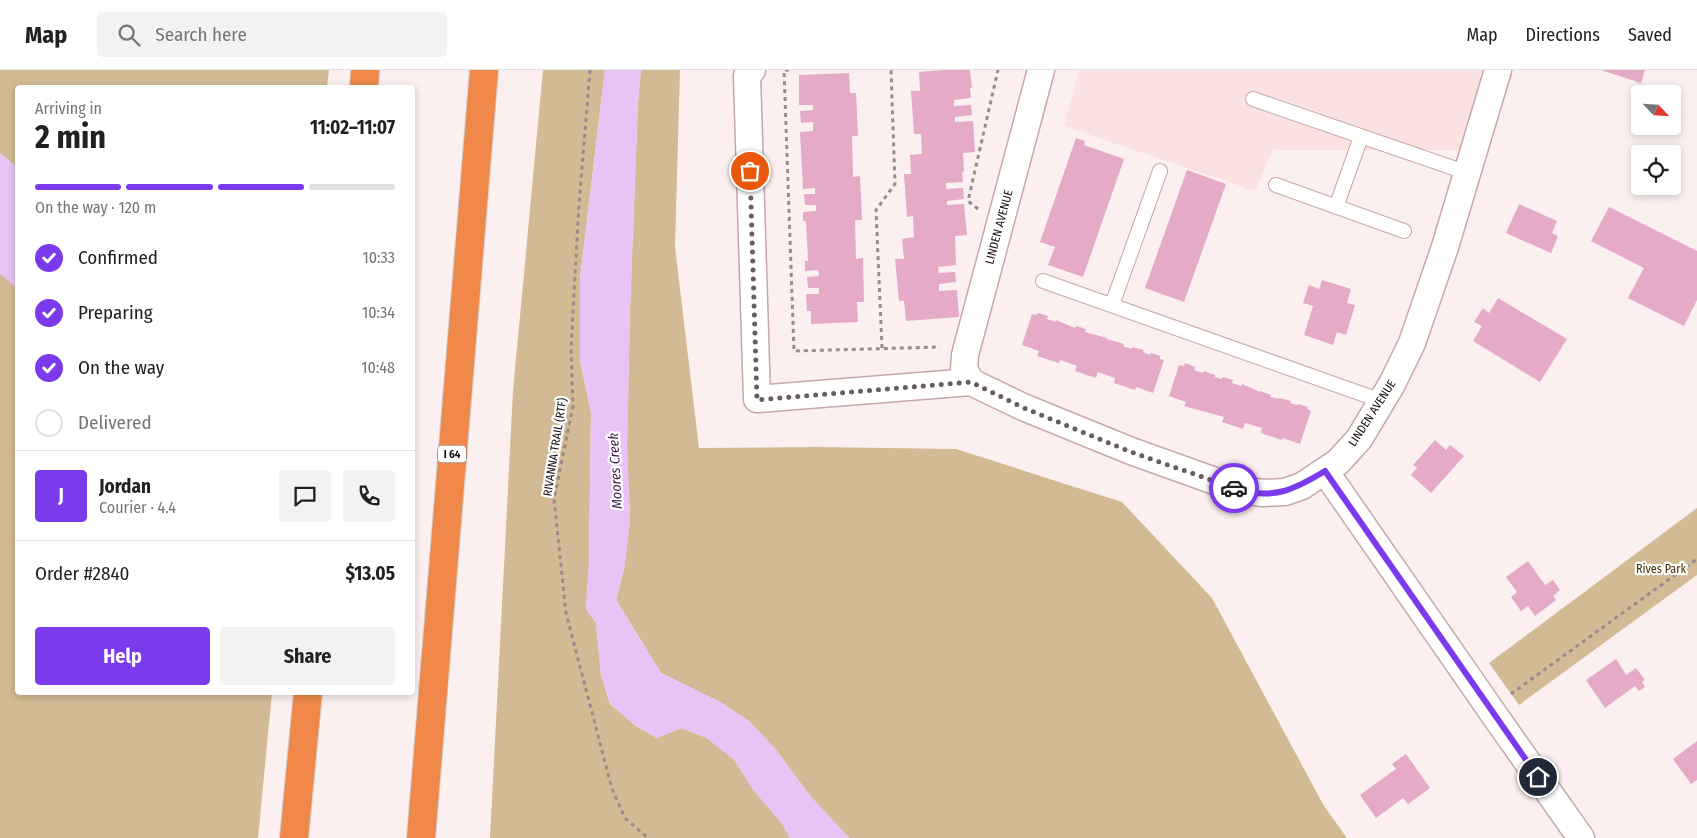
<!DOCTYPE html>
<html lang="en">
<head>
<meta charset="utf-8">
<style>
	body { margin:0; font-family:"Fira Sans Condensed",sans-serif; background:#f2f2f2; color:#202124; height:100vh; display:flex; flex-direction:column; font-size:19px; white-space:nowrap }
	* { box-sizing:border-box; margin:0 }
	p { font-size:16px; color:#757577 }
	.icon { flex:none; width:28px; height:28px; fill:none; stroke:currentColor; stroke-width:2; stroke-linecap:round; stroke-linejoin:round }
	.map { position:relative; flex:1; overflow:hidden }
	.sheet { position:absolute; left:15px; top:15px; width:400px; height:610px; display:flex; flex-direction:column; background:#fff; border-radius:5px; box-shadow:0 2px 8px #0003 }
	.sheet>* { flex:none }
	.needle { width:32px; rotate:115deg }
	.fabs { position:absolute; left:1631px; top:15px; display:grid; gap:10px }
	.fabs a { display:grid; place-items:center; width:50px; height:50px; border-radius:5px; background:#fff; box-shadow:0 2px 8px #0003; font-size:25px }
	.pin { position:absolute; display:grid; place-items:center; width:42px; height:42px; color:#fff; margin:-21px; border:2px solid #fff; border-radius:50%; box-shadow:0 1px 5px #0007 }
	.courier { position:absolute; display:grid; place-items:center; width:50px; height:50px; margin:-25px; border:4px solid #7c3aed; border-radius:50%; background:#fff; color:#222; box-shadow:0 1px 6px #0007 }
	.headline em { font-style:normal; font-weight:700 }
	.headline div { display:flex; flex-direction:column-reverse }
	.headline { display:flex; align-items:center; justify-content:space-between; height:85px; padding:0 20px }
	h1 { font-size:32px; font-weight:700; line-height:38px }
	.bar { display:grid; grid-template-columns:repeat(4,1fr); gap:8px 5px; align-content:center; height:60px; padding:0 20px }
	.bar i { height:6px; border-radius:4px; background:#e0e0e0 }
	.bar .on { background:#7c3aed }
	.bar p { grid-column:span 4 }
	.line { display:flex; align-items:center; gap:12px; padding:0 20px; border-top:1px solid #e0e0e0 }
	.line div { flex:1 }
	.round { display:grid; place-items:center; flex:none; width:52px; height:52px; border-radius:5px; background:#f2f2f2 }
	ol { padding:0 20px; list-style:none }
	li { display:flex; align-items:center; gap:15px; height:55px }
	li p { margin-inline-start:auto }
	li .icon { padding:5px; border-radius:50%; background:#7c3aed; color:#fff; stroke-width:4 }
	li:last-child { color:#757577 }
	li i { width:28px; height:28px; border:2px solid #e0e0e0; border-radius:50% }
	.button { display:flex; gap:10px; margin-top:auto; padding:10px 20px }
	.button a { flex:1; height:58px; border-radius:5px; background:#7c3aed; color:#fff; font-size:20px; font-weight:700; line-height:58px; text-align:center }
	.button a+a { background:#f2f2f2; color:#202124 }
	header { display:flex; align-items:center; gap:30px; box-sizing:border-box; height:70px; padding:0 25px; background:#fff; border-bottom:1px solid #e0e0e0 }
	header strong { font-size:24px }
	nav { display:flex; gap:28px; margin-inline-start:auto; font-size:18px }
	.search { width:350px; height:45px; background:#f2f2f2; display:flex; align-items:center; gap:12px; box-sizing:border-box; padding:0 18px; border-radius:5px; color:#757577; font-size:19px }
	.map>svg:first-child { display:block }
	.built { fill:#fbe2e2 }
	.green { fill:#d2bb94 }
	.water { fill:#e8c4f6 }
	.building { fill:#e4aac7 }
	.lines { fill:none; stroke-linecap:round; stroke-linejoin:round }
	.service-casing { stroke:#c5a8a7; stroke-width:16 }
	.minor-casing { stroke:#c5a8a7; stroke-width:29 }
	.motorway-casing { stroke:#d1cfcf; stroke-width:30 }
	.path { stroke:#978b8b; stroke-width:3; stroke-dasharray:4 4; stroke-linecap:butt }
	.service { stroke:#fff; stroke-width:14 }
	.minor { stroke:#fff; stroke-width:26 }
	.motorway { stroke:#ef8849; stroke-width:28 }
	.done { stroke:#695e5e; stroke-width:5; stroke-dasharray:0 9 }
	.route { stroke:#7c3aed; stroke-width:6 }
	.labels { text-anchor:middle; stroke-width:4.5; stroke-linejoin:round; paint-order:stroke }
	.shield { fill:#fff; stroke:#5f5858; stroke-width:1 }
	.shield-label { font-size:11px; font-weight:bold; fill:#1a1010 }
	.street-label { font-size:12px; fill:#1a1010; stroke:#fff }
	.park-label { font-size:12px; fill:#442f01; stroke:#fff }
	.water-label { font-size:14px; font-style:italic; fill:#471b55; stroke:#fff }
</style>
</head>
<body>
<header>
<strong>Map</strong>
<div class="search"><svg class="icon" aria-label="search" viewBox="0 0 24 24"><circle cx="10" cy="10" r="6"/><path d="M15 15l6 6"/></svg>Search here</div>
<nav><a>Map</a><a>Directions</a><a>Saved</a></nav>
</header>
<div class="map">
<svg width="1697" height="768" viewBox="0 0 1697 768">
	<rect width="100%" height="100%" fill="#fcefef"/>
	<path class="built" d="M1079,0H1482L1461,80H1273L1255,121L1064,56Z"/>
	<g class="green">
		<path d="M0,0H329L327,17L18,18V622L272,623L258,768H0Z"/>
		<path d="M543,0H605L580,208V290L591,342L589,493L586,539L596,553L601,605L610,634L636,656L657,668L681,658L707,668L735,690L752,718L783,755L790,768H490L513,321Z"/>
		<path d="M641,0H680L675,177L699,378L818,377L956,379L1122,432L1212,528L1324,736L1347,768H849L811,727L776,680L749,651L720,632L661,603L616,530L624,499L630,450L627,379L630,239L638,32Z"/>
		<path d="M1697,438V505L1519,635L1489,593Z"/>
	</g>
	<g class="water">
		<path d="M605,0H641L638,32L630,239L627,379L630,450L624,499L616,530L661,603L720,632L749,651L776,680L811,727L849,768H790L783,755L752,718L734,690L707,668L681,658L657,668L636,656L610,634L601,605L596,553L586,540L589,493L591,342L580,290V208Z"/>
		<path d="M0,83L17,97V218L0,204Z"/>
	</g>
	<g class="building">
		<path d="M945,0H970L972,18H970L971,28L954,30V36L971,35L972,45L955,47V52L973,51L975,82L963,83L964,101L962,102L963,112L946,113V119L963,118L964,129L947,131V135L964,134L967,165L955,166L956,195L938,197L939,203L955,202L956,212L939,214V221L957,220L959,247L906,251L904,231H899L895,189H904L902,169L914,167L913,146L907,147L904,104H911L910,85L922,84L921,64H914L911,21H920L919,2Z"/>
		<path d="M1601,0H1645L1641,13Z"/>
		<path d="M849,3L850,23H856L858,66H852L853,107L860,106L862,150H855L856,189L863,188L864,232H857L858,252L811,254V241H807L806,224H819V218H808L807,207L819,206L818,200L805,201V191H808L806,151H803V142L816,141V135H805L804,124H815V118L803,119L800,62L813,61V52L801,53L800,41L813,40V35H799V5Z"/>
		<path d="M1076,68L1085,71L1084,75L1124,89L1083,207L1048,195L1055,177L1040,172Z"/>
		<path d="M1187,100L1226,114L1184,232L1145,218Z"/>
		<path d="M1519,134L1557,151L1552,163L1558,166L1551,183L1506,163Z"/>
		<path d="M1609,137L1697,181V230L1684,256L1628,228L1644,198L1591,171Z"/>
		<path d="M1322,210L1351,219L1347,233L1355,235L1346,265L1337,262L1333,275L1304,265L1313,236L1303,233L1309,215L1319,219Z"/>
		<path d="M1498,228L1567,269L1540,312L1473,271L1482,256L1474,252L1483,238L1489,243Z"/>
		<path d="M1038,243L1048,246L1047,249L1056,252V250L1075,258L1076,256L1086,259L1085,262L1107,268V269L1124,274L1123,276L1132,279V277L1144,280L1143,282L1150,285L1151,283L1160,286V289L1164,290L1153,323L1136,317L1135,320L1114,313L1115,308L1098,302L1096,308L1075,301L1077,296L1060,290L1059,293L1037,286L1039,281L1022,275L1032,244L1036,245Z"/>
		<path d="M1185,293L1195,297L1194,300L1203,303L1204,301L1215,305V307L1222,309L1223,307L1233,310L1232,313L1241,316L1242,314L1260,322V321L1271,325L1270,327L1279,329V328L1291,331L1290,333L1297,335L1298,334L1308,337L1307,339L1311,341L1300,374L1283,368L1282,370L1261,363L1262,358L1245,353L1243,359L1222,352L1224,347L1184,336L1186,332L1169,326L1179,295L1184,296Z"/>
		<path d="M1435,370L1446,380L1450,375L1464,386L1431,423L1411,405L1417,398L1413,395Z"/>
		<path d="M1528,491L1545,515L1553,510L1560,520L1553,526L1556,530L1535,546L1528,536L1521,541L1511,527L1517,522L1506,507Z"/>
		<path d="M1616,589L1626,605L1636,598L1645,610L1642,612L1645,617L1639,621L1635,616L1605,638L1586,610Z"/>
		<path d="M1697,671V710L1691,714L1673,689Z"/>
		<path d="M1406,684L1430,718L1408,734L1403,728L1376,748L1360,725L1396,699L1392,694Z"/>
	</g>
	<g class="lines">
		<g class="service-casing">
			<g id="service">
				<path d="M1253,29L1468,103"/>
				<path d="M1276,115L1404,161"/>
				<path d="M1336,137L1361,67"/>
				<path d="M1043,211L1382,331"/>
				<path d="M1112,235L1160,101"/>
			</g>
		</g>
		<g class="minor-casing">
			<g id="minor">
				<path d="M752,0L747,6L757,329L971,312L1023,337L1131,381L1240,420L1263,423L1285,422L1302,416L1338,392L1359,369L1392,314L1412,273L1445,177L1498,0"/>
				<path d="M971,312L964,299L965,285L1041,0"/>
				<path d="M1325,401L1495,646L1581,768"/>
			</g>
		</g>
		<g class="motorway-casing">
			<g id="motorway">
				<path d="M364,18L365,0"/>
				<path d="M294,768L308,622"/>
				<path d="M421,768L484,0"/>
			</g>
		</g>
		<g class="path">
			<path d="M590,0L579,134L571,279L573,336L554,429L566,543L612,719L625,748L648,768"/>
			<path d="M789,0H784L794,281L940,277"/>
			<path d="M978,139L968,131L998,0"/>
			<path d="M882,278L876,140L895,114L891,0"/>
			<path d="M1511,624L1697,489"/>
		</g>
		<use href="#service" class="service"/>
		<use href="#minor" class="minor"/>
		<use href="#motorway" class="motorway"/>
	</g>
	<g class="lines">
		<path class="done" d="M750,101L757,330L971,312L1024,338L1131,382L1234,418"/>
		<path class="route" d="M1234,418C1271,431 1294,420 1325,401L1538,707"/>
	</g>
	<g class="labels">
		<rect class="shield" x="438" y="375.5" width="28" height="17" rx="4"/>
		<g class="shield-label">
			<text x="452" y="388">I 64</text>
		</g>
		<g class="street-label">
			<text transform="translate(999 157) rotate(-75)" y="4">LINDEN AVENUE</text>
			<text transform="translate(1372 343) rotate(-57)" y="4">LINDEN AVENUE</text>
			<text transform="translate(555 377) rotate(-81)" y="4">RIVANNA TRAIL (RTF)</text>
		</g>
		<g class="park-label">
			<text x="1661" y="503">Rives Park</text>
		</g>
		<g class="water-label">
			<text transform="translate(615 401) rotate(-93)" y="5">Moores Creek</text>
		</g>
	</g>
</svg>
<div class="fabs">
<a><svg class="needle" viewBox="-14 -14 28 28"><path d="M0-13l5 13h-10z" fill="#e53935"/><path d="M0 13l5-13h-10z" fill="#757577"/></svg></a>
<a><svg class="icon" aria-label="locate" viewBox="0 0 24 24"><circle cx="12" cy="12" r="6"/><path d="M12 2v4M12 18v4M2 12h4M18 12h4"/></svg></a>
</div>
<div class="pin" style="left:750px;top:101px;background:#ea580c"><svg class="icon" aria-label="bag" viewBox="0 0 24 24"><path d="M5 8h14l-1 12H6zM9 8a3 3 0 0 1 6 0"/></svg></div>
<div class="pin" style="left:1538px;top:707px;background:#1f2937"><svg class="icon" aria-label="home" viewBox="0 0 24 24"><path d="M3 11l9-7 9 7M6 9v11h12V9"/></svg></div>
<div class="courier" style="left:1234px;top:418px"><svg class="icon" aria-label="car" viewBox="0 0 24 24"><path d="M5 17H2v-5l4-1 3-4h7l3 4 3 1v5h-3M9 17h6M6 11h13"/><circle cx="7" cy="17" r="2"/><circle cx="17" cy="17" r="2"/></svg></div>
<section class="sheet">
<div class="headline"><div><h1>2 min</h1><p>Arriving in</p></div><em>11:02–11:07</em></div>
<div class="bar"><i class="on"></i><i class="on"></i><i class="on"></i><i></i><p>On the way · 120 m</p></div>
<ol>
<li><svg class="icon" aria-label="check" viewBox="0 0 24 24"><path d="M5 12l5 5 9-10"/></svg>Confirmed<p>10:33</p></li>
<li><svg class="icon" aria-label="check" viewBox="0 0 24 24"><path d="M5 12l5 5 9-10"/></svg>Preparing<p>10:34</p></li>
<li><svg class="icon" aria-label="check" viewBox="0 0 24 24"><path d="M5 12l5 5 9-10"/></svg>On the way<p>10:48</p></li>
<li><i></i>Delivered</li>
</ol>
<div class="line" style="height:90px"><b class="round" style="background:#7c3aed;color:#fff">J</b><div><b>Jordan</b><p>Courier · 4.4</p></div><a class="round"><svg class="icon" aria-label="chat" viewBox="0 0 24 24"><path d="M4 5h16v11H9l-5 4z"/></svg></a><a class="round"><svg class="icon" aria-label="phone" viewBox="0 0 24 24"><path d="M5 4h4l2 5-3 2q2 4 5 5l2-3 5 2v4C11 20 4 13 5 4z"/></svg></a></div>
<div class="line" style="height:65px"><div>Order #2840</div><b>$13.05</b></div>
<div class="button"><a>Help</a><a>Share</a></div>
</section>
</div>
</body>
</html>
